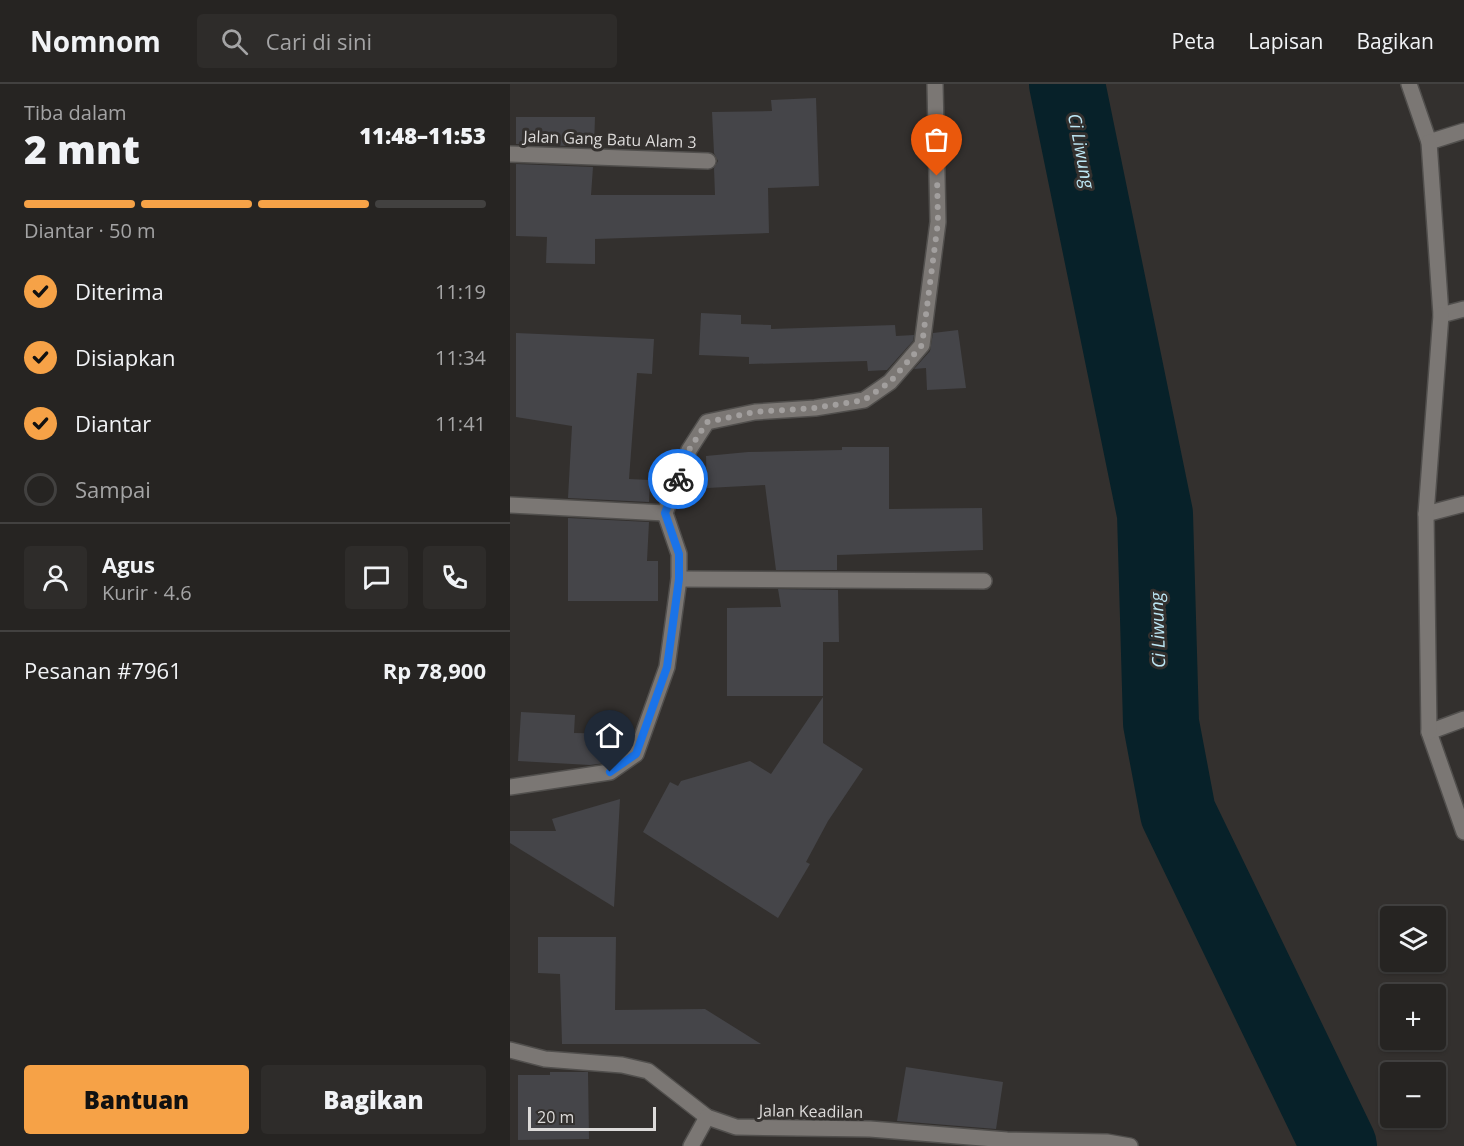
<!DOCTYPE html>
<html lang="id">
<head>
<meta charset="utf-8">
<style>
	body { margin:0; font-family:"Open Sans",sans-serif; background:#2e2c2a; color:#f1f3f6; height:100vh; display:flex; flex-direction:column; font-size:22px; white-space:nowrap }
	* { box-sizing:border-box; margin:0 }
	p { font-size:20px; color:#a4a4a5 }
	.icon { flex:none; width:33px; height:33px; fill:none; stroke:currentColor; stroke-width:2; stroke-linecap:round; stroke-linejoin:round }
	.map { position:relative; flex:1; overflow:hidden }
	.drawer { display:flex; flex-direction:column; background:#262422; width:510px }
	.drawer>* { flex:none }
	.controls { position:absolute; left:870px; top:822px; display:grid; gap:12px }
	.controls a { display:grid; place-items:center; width:66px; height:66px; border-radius:6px; background:#262422; box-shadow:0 2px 4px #0004,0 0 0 2px #424140; font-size:30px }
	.scale { position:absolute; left:18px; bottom:15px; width:128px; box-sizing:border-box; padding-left:6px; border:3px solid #dddbda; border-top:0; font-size:16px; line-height:21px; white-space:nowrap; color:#dddbda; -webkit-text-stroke:4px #33302e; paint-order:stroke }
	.pin { position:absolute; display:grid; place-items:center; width:51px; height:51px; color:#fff; margin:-62px -26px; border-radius:50% 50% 50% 0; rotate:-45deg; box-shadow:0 0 6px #0007 }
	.pin .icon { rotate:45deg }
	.courier { position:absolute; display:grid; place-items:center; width:60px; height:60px; margin:-30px; border:4px solid #1a73e8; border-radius:50%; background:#fff; color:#222; box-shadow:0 2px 8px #0007 }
	.head em { font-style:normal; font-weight:800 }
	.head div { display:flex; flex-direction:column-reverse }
	.head { display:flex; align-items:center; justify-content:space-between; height:102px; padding:0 24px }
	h1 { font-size:39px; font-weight:800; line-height:45px }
	.bar { display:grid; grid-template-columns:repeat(4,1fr); gap:9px 6px; align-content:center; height:72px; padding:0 24px }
	.bar i { height:8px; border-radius:4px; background:#424140 }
	.bar .selected { background:#f6a247 }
	.bar p { grid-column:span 4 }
	.line { display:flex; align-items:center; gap:15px; padding:0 24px; border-top:2px solid #424140 }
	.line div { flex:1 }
	.round { display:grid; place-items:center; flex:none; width:63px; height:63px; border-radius:6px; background:#2e2c2a }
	ol { padding:0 24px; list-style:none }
	li { display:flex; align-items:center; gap:18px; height:66px }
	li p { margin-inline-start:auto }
	li .icon { padding:6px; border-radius:50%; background:#f6a247; color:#111; stroke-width:4 }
	li:last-child { color:#a4a4a5 }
	li i { width:33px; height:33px; border:3px solid #424140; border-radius:50% }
	.action { display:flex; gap:12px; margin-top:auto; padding:12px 24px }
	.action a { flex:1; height:69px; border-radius:6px; background:#f6a247; color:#111; font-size:24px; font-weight:800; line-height:69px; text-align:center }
	.action a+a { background:#2e2c2a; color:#f1f3f6 }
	header { display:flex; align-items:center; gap:36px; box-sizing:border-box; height:84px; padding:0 30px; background:#262422; border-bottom:2px solid #424140 }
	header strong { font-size:28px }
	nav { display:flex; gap:33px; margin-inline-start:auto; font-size:21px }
	.search { width:420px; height:54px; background:#2e2c2a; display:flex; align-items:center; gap:15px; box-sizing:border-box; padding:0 21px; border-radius:6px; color:#a4a4a5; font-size:22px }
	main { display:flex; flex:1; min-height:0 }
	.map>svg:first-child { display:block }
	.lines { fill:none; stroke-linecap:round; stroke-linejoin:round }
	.river { stroke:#072129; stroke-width:76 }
	.building { fill:#454549 }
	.minor-casing { stroke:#514f4d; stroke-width:18 }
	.minor { stroke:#7b7774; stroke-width:15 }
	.done { stroke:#a29f9e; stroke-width:6; stroke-dasharray:0 10.8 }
	.route { stroke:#1a73e8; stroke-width:8 }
	.labels { text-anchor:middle; stroke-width:6; stroke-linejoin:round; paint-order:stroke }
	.street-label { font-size:16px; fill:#dddbda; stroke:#33302e }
	.water-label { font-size:18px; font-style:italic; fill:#bde7f5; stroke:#33302e }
</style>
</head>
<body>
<header>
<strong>Nomnom</strong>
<div class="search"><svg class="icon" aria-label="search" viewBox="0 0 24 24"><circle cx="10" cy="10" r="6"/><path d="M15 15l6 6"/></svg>Cari di sini</div>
<nav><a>Peta</a><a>Lapisan</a><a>Bagikan</a></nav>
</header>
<main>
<section class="drawer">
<div class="head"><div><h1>2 mnt</h1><p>Tiba dalam</p></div><em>11:48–11:53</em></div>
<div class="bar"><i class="selected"></i><i class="selected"></i><i class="selected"></i><i></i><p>Diantar · 50 m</p></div>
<ol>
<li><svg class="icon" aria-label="check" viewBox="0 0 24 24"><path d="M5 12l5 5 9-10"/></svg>Diterima<p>11:19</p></li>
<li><svg class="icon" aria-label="check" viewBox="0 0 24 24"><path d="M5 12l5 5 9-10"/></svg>Disiapkan<p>11:34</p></li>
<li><svg class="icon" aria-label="check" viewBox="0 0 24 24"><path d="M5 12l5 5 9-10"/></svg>Diantar<p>11:41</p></li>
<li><i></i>Sampai</li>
</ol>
<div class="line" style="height:108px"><a class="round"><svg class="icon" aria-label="person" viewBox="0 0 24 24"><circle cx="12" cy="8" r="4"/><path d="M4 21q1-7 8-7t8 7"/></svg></a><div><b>Agus</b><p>Kurir · 4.6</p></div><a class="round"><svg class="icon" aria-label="chat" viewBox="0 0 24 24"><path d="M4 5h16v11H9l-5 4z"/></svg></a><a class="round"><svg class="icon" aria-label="phone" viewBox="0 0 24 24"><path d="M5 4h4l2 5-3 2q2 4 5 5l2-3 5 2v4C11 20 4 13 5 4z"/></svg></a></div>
<div class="line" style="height:78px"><div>Pesanan #7961</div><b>Rp 78,900</b></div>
<div class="action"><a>Bantuan</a><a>Bagikan</a></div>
</section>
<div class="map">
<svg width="954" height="1062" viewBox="0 0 954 1062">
	<rect width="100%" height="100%" fill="#33302e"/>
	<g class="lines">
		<path class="river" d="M557,0L645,430L651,639L668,729L829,1062"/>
	</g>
	<g class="building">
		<path d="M306,14L309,102L258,104L259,149L85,155V180L36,179L37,153L6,152V80L83,83L81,111H205L204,84L208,77L204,69L202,28L262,27L261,16Z"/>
		<path d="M6,33H85L84,63L6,60Z"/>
		<path d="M191,229L231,231V240L261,241V245L385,241L386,252L404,251L403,257L377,286L358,287L357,277L239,280V273L189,271Z"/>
		<path d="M448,246L456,304L417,306L416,284L404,285L420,267L423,249Z"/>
		<path d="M6,249L144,255L142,290L127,289L119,395L140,396L139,418L58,414L62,342L6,333Z"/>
		<path d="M332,363H379V425L472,424L473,466L327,471V486H266L255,401L197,404L196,372L238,368L332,366Z"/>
		<path d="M58,434L139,438L137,477H148V517H58Z"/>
		<path d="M268,505L328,506L329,558H313V612H217V524L271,523Z"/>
		<path d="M313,613V659L353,685L318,737L296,778L300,780L268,834L133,748L160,698L168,702L171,697L240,677L261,690Z"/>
		<path d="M11,628L65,631L64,649L114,650L113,667L96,679L80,681L8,677Z"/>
		<path d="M110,715L104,823L0,759V747H46L42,735Z"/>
		<path d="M28,853H106L105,926L195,925L251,960H52L50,890L28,889Z"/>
		<path d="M396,983L493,998L486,1045L387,1037Z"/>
		<path d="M40,988H78L79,1055L8,1056V991H40Z"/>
	</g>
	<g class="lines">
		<g class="minor-casing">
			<g id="minor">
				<path d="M899,0L919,58L954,47"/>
				<path d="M919,58L931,231L954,225"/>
				<path d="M0,70L198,77"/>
				<path d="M0,421L155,429"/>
				<path d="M916,430L954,420"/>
				<path d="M169,495L474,497"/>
				<path d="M954,635L919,648L954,748"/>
				<path d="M919,648L916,430L931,231"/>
				<path d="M0,703L100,688L126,670L157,583L169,495V470L155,429L179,366L197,338L245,328L305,324L354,316L380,298L412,261L428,138L425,0"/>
				<path d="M0,966L35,975L112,981L138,987L197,1033L226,1043L360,1045L497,1056L597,1058L620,1062"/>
				<path d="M181,1062L197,1033"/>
			</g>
		</g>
		<use href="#minor" class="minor"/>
	</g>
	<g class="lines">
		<path class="done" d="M168,395L179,366L197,338L244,328L305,324L354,316L380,298L412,261L428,138L427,92"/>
		<path class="route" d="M100,688L126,670L157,583L169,495V470L155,429L168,395"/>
	</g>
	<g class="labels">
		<g class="street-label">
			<text transform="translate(100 55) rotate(2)" y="6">Jalan Gang Batu Alam 3</text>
			<text transform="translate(301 1027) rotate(1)" y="6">Jalan Keadilan</text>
		</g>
		<g class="water-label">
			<text transform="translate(571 67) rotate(79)" y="6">Ci Liwung</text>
			<text transform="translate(648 546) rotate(-92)" y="6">Ci Liwung</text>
		</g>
	</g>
</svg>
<div class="controls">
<a><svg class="icon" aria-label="layers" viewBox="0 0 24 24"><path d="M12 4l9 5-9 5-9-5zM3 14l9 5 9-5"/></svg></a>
<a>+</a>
<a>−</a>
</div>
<div class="scale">20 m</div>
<div class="pin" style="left:427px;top:92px;background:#ea580c"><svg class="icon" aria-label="bag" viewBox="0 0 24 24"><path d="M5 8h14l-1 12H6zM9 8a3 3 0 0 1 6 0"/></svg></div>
<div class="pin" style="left:100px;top:688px;background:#1f2937"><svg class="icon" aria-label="home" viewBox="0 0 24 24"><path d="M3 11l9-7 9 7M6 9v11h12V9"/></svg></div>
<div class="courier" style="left:168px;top:395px"><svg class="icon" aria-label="bike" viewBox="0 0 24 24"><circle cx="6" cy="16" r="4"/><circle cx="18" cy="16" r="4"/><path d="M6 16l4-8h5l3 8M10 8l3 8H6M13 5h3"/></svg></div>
</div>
</main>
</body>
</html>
